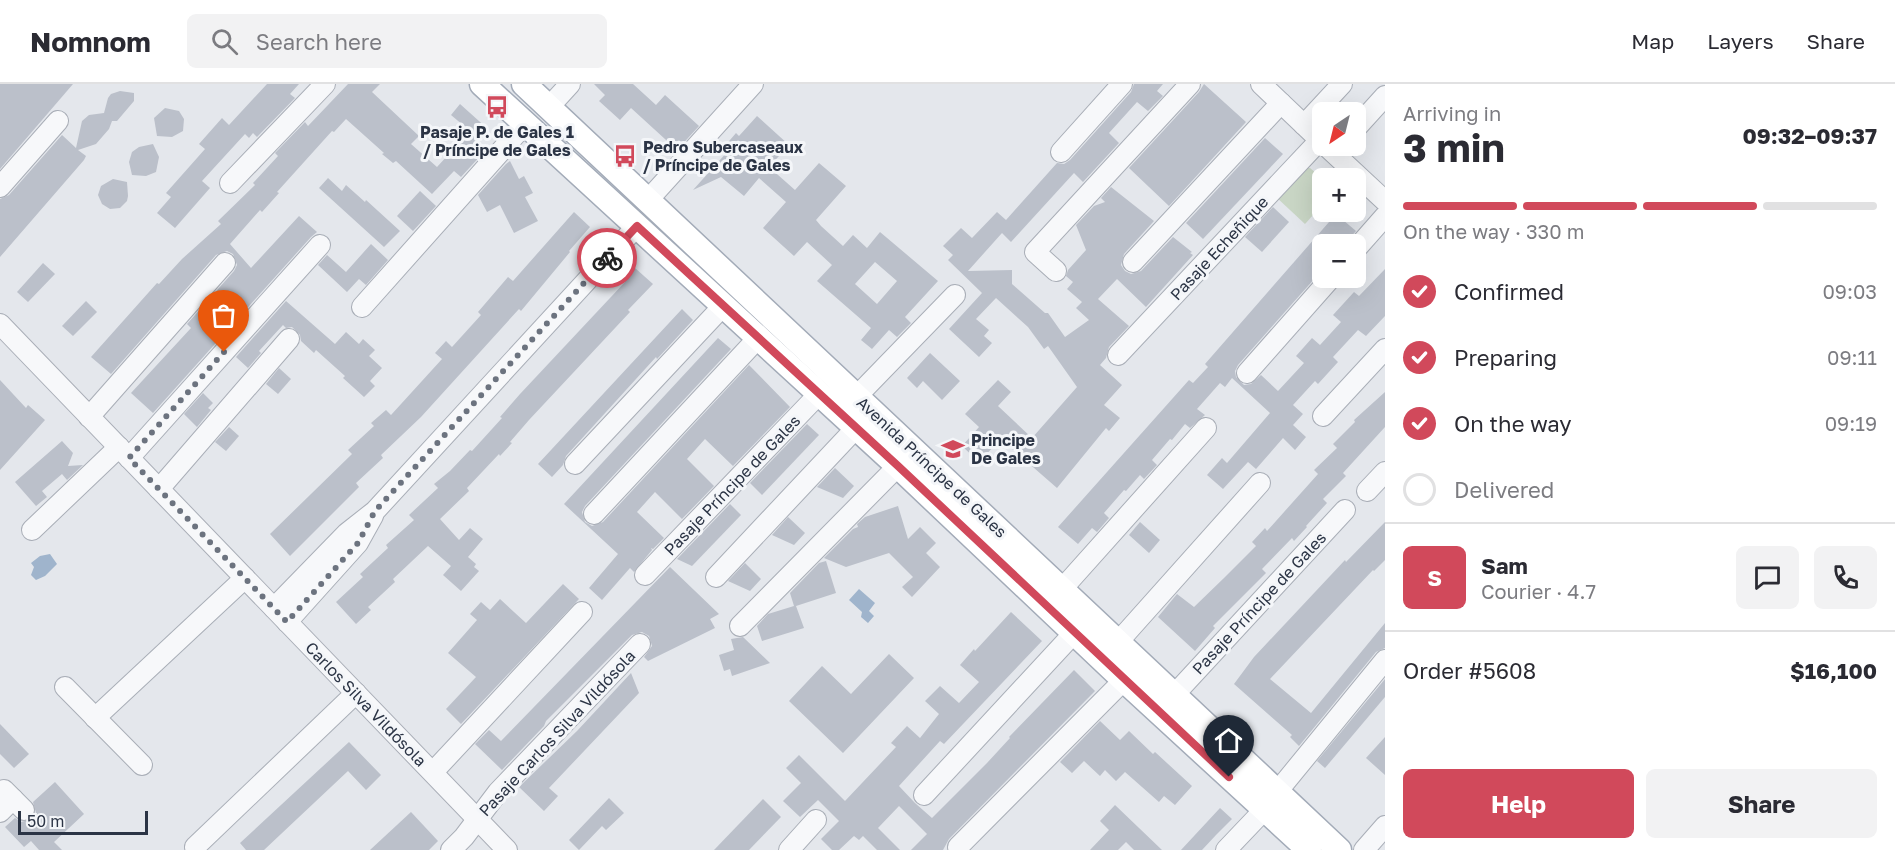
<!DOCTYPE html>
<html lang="en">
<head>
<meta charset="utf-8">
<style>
	body { margin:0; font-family:"Golos Text",sans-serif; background:#f2f2f3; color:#2b2b33; height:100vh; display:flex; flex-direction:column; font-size:22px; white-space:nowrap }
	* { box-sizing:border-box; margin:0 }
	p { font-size:20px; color:#7c7c81 }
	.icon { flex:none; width:33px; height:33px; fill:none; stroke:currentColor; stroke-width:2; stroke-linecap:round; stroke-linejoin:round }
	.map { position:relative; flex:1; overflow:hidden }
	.details { display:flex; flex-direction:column; background:#fff; width:510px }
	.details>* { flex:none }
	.needle { width:39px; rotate:215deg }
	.buttons { position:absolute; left:1312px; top:18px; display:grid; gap:12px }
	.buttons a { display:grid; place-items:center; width:54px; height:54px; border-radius:9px; background:#fff; box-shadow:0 6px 24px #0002; font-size:30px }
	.scale { position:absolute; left:18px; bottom:15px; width:130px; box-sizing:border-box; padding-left:6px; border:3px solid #2b3445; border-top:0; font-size:16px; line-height:21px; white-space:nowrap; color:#2b3445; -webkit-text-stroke:4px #f4f6f9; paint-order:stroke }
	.pin { position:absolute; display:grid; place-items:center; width:51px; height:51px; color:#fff; margin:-62px -26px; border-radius:50% 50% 50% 0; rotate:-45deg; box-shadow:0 0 6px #0007 }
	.pin .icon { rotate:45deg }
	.courier { position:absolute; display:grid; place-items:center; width:60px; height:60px; margin:-30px; border:4px solid #d1495b; border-radius:50%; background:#fff; color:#222; box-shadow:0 2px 8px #0007 }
	.overview em { font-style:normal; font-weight:700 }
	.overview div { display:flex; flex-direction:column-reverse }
	.overview { display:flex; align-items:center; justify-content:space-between; height:102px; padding:0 18px }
	h1 { font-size:39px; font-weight:700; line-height:45px }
	.bar { display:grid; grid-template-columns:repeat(4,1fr); gap:9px 6px; align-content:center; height:72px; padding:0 18px }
	.bar i { height:8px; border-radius:4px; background:#e1e1e2 }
	.bar .on { background:#d1495b }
	.bar p { grid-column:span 4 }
	.line { display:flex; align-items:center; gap:15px; padding:0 18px; border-top:2px solid #e1e1e2 }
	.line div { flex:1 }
	.round { display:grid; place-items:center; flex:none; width:63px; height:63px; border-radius:9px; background:#f2f2f3 }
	ol { padding:0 18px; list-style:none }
	li { display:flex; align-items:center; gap:18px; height:66px }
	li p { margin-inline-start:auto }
	li .icon { padding:6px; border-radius:50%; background:#d1495b; color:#fff; stroke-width:4 }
	li:last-child { color:#7c7c81 }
	li i { width:33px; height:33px; border:3px solid #e1e1e2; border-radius:50% }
	.action { display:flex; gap:12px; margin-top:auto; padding:12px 18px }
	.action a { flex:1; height:69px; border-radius:9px; background:#d1495b; color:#fff; font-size:24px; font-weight:700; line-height:69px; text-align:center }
	.action a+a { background:#f2f2f3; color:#2b2b33 }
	header { display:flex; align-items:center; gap:36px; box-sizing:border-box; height:84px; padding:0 30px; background:#fff; border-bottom:2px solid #e1e1e2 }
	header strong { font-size:28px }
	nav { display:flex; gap:33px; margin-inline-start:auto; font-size:21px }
	.search { width:420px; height:54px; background:#f2f2f3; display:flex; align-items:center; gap:15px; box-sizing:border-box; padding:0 21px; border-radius:9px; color:#7c7c81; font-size:22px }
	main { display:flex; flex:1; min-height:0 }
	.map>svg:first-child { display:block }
	.green { fill:#c9d6c5 }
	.water { fill:#9fb4cc }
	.building { fill:#bbc0ca; fill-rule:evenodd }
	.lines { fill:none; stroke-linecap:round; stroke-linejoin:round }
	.minor-casing { stroke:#a9aeb7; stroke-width:22 }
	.major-casing { stroke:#a3abb8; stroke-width:27 }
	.minor { stroke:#f7f8fa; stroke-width:20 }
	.major { stroke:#fff; stroke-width:24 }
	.done { stroke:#6c737f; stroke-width:6; stroke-dasharray:0 10.8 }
	.route { stroke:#d1495b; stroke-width:8 }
	.labels { text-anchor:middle; stroke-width:6; stroke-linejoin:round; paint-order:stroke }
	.poi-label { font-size:16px; font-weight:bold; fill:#2b3445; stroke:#f4f6f9; text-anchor:start }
	.street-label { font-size:16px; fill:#2b3445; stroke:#f4f6f9 }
</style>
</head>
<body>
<header>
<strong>Nomnom</strong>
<div class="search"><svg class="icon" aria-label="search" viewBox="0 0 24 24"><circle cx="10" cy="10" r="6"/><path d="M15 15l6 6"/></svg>Search here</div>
<nav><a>Map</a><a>Layers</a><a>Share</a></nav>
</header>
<main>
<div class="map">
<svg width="1385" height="766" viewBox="0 0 1385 766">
	<rect width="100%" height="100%" fill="#e4e7ec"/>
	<path class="green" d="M1302,84H1310L1323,95V120L1305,140L1275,112Z"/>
	<g class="water">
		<path d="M50,470L57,480L45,492L36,496L31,491L34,483L31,479L40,472Z"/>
		<path d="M859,505L875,519L869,527L874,532L868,539L861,533L862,528L849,516Z"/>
	</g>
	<g class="building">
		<path d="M0,0H73L0,85Z"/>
		<path d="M267,0H299L290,10L295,14L257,53L253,49L249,54L245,50L202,97L210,104L175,144L157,129L171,113L166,109L205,65L199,60L222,34L229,41Z"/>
		<path d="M348,0H380L372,8L419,52L411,60L437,83L470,47L451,31L460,20L489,46L476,61L484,68L461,93L454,87L432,110L396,77L393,79L382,70L384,69L346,35L334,48L332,47L277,108L279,109L262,128L260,126L230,160L251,184L299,132L317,148L311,153L153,329L131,309L191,244L187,240L234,187L237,181L233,170L227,167L216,171L111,290L91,273L157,199L159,200L182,175L221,140L218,137L255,101L253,99L278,72L275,69L305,38L308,42Z"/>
		<path d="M594,0H633L656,21L665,11L699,42L677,66L631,24L620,36L599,17L605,11Z"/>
		<path d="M1134,0H1163L1157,7L1163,12L1148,27L1137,18L1109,49L1119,59L1083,98L1074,89L1011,158L1002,149L968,187L1012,186V200L1045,229H1048L1065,253L1089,236L1076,224L1082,218L1067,205L1073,198L1066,192L1068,186L1086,166L1076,141L1094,122L1105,118L1101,114L1111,103L1154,137L1124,170L1121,181L1125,187L1131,190L1141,187L1173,153L1192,168L1190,169L1193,171L1146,223L1117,195L1098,215L1129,242L1109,263L1106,274L1100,281L1122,301L1104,321L1120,334L1109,347L1106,344L1057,404L1003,357L999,361L997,359L979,378L962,362L979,343L965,330L998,296L1011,308L998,322L1032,354L1077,303L1048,262L1044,265L1028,243L996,214L976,235L989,246L984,252L992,259L979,273L949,245L982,209L948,176L953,171L943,162L961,144L972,154L997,128L1006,136L1057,79L1064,80L1070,76L1131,8Z"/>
		<path d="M1204,0L1246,38L1169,122L1129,84L1199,8Z"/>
		<path d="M120,7L134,9V17L117,37H112L109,45L96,60L78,66L86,72L84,76L0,173V115L9,111L62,51L76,64L82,37L89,31L104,29L108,14L111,10Z"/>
		<path d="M165,24L179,27L184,35L183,47L172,53L157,52L154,34Z"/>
		<path d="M757,32L789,61L769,83L795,106L819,79L846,102L816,136L821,142L843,162L853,151L867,164L880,148L938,197L905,233L911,239L897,253L889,246L872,265L861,256L871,244L817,197L832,181L807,158L794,172L763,144L786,118L759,94L744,112L721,93L693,106L728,67L724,63L736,49L739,52ZM875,178L897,197L877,220L855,200Z"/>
		<path d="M1265,54L1283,70L1203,155L1186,139Z"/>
		<path d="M153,60L159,73L156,88L146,92L132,91L129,78L132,68L139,63Z"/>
		<path d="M510,77L519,95L524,92L533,109L525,113L538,137L514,149L500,121L487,128L478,111L506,80Z"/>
		<path d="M328,94L342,107L346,101L365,118L366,116L400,147L384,163L319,104Z"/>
		<path d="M113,95L127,98L128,112L127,117L120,124L110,125L102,120L98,111L101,102Z"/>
		<path d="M420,107L436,122L413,147L397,132Z"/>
		<path d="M1273,123L1289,138L1262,168L1245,153Z"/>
		<path d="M574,128L590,143L569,167L570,168L521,227L519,225L421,333L381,371L383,374L356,399L359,403L290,472L270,450L352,370L348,366L374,342L371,339L386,326L391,331L442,275L435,269L446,257L452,263L481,231L478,228L508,193L513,197Z"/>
		<path d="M1336,130L1356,147L1347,157L1342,153L1335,160H1323V185L1238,281L1235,287L1236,293L1244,301L1251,300L1261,291L1278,307L1304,279L1296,272L1312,254L1320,261L1341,238L1333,231L1354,208L1359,212L1385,185V232L1366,252L1358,246L1333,273L1338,278L1318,300L1315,297L1293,321L1303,330L1293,341L1306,353L1295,366L1283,354L1256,385L1248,378L1223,405L1207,391L1222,374L1227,379L1270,329L1232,294L1225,303L1220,299L1197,325L1205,331L1190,344L1185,340L1172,356L1170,355L1152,376L1157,381L1144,395L1140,391L1126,407L1124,406L1104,429L1109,434L1097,448L1092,444L1078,460L1058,443L1189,296L1193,299L1208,283L1205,280Z"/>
		<path d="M371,160L388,176L366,201L359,195L347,208L318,181L327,171L346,188Z"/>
		<path d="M43,179L55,190L28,218L17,208Z"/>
		<path d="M635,184L653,200L628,226L630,228L529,336L510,358L512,359L500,372L499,370L467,404L469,407L440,435L459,456L470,444L483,455L468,473L476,480L474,483L479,487L461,507L443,491L451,482L428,462L393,495L395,498L368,523L371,526L356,540L336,518L363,493L360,490L388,464L386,461L414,436L409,431L438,404L434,400L450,387L470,366L472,367L502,334L500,333L520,310L625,198L623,196Z"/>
		<path d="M86,217L97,228L73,252L62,242Z"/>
		<path d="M286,217L335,260L346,248L359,260L363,255L375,266L369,272L382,284L370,297L375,302L364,313L343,294L345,292L316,266L314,269L301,257L300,251L292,243L286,244L283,241L259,267L261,269L248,284L236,273Z"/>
		<path d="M682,225L693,236L657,275L656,273L566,372L563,381L552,393L538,380Z"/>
		<path d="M718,254L731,265L585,422L582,428L585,438L592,442L603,438L749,281L790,323L733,382L705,355L687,375L714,402L682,435L655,408L637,428L664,454L653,465L651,464L652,466L634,488L630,484L602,516L589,504L618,470L564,420Z"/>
		<path d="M930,269L960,297L942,316L923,297L917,304L907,294Z"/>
		<path d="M279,284L291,295L278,310L266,300Z"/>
		<path d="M0,296L26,324L28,321L45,336L0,386Z"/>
		<path d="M1385,308V343L1343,389L1346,392L1323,415L1327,419L1306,442L1307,443L1294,457L1292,454L1262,485L1266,489L1213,542L1215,544L1195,567L1158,533L1177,510L1194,523L1224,494L1256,462L1252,458L1265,444L1267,447L1318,390L1314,386L1337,364L1333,360L1355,338L1354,336Z"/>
		<path d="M203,309L213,319L208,324L211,326L197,343L184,330Z"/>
		<path d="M807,340L819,351L762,411L750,399Z"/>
		<path d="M229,343L239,352L226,367L215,358Z"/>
		<path d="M62,357L73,369L68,382L83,381L67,396L62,390L42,407L47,413L36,422L15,398Z"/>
		<path d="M835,384L854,402L843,414L817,403Z"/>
		<path d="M730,420L741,431L692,482L677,475Z"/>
		<path d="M898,422L908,455L920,443L936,459L926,469L940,483L912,513L902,503L913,493L889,469L846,483L824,474L853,445L858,443L857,440L865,433Z"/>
		<path d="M788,433L805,449L794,461L772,451Z"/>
		<path d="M1140,438L1160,456L1149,469L1129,451Z"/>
		<path d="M1385,438V476L1374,487L1373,486L1270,595L1311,629L1385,539V564L1376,568L1299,662L1290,653L1292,651L1234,600L1254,573L1345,476L1346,478Z"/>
		<path d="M826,477L836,509L796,522L804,544L762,557L757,542L768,530L794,522L790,509L819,479Z"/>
		<path d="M745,479L761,495L750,507L728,497Z"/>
		<path d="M670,483L719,530L710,535L715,544L648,577L644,573L652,562L649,552L642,548L632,551L546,637L544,642L502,686L475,660L489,646L501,657Z"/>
		<path d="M563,500L579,515L461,640L446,625L476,593L448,569L477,536L470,530L481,518L490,526L500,515L526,539Z"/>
		<path d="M1011,528L1042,557L944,660L940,657L899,702L915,719L932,734L987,679L1010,654L1009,653L1074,586L1095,607L949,755L943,766H911L927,750L899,722L878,744L900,766H877L863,752L859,756L854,752L839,766H832L821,755L839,737L818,716L800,733L783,717L801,699L786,684L799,671L845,717L896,663L891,659L907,642L920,654L939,630L925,617L940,602L959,619L979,598L960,581L974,565L975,567Z"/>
		<path d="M743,553L770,579L732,592L730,585L724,587L719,571L734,566L731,555Z"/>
		<path d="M889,570L914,594L843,669L789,617L822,582L851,610Z"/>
		<path d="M631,589L639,609L549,704L558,712L544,727L519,703L577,647Z"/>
		<path d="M1385,595V613L1325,684L1317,677Z"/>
		<path d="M1100,637L1120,656L1129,647L1153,670L1155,668L1192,702L1175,721L1164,712L1159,718L1125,688L1116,697L1105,686L1100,692L1084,677L1072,689L1060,678Z"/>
		<path d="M0,640L29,670L14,684L0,670Z"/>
		<path d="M1385,653V691L1366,674Z"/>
		<path d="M349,658L381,691L366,706L348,687L264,766H246L240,759Z"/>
		<path d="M55,698L84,730L54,758L62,766H39L31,757L24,763L5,743L15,734L21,738L32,735L36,729L33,718Z"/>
		<path d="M609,714L624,729L606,746L602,742L579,766L569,756Z"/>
		<path d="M763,715L781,733L749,766H714Z"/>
		<path d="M1115,721L1162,766H1134L1126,758L1118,766H1090L1109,746L1100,737Z"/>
		<path d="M1220,724L1232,735L1216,751L1202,766H1181Z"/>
		<path d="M411,728L438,757L429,766H370Z"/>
	</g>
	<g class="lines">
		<g class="minor-casing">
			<g id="minor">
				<path d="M1261,0L1323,59"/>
				<path d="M549,23L570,0"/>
				<path d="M1304,41L1342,0"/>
				<path d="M1356,44L1385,12"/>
				<path d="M1326,62L1385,117"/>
				<path d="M1061,68L1122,0"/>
				<path d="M230,99L325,0"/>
				<path d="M0,103L58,37"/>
				<path d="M648,116L753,0"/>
				<path d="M1356,165L1385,132"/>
				<path d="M1133,178L1281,19"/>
				<path d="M1056,187L1035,168L1190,0"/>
				<path d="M362,223L525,40"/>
				<path d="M0,240L507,766"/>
				<path d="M1118,271L1320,56"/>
				<path d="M1247,289L1331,194"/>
				<path d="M857,312L955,211"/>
				<path d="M1323,332L1385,265"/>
				<path d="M89,333L225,179"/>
				<path d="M129,374L320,161"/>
				<path d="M575,380L723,222"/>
				<path d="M159,405L289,255"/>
				<path d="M1367,407L1385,388"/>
				<path d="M594,430L758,254"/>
				<path d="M32,446L119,363"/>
				<path d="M645,491L819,310"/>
				<path d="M716,493L856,344"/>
				<path d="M1062,505L1206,344"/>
				<path d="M274,524L347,449L375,427L637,142"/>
				<path d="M287,538L358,459L373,432"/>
				<path d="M740,542L898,382"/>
				<path d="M1118,558L1260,399"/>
				<path d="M65,603L142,681"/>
				<path d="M1174,611L1345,426"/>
				<path d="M95,634L245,494"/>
				<path d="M433,688L582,528"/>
				<path d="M4,706L24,726"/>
				<path d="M1277,708L1385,576"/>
				<path d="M924,711L1074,549"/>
				<path d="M0,728L13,715"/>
				<path d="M195,763L356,609"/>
				<path d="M958,763L1124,596"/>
				<path d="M451,766L464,753L498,708L640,560"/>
				<path d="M789,766L816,736"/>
				<path d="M1226,766L1265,725"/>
				<path d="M1364,766L1385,742"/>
			</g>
		</g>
		<g class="major-casing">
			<g id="major">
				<path d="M482,0L898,382L1124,596L1309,766"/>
				<path d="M524,0L1339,766"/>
			</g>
		</g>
		<use href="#minor" class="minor"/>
		<use href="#major" class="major"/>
	</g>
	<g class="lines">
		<path class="done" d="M224,268L129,374L287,538L358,459L375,427L607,174"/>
		<path class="route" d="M607,174L637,142L898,382L1229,693"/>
	</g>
	<defs>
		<g id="bus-bare" transform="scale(1.8)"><path d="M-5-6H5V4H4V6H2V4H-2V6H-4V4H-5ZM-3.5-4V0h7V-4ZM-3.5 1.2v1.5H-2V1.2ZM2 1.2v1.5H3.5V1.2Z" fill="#d1495b" stroke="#f4f6f9" stroke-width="2.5" paint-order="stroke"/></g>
		<g id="school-bare" transform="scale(1.8)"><path d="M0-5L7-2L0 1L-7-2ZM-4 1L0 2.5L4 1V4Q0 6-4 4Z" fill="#d1495b" stroke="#f4f6f9" stroke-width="2.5" paint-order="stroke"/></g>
	</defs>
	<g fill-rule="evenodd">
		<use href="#bus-bare" x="497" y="23"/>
		<use href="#bus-bare" x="625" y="72"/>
		<use href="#school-bare" x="953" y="365"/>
	</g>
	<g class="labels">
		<g class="poi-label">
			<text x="497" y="54" text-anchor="middle">Pasaje P. de Gales 1<tspan x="497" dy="18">/ Príncipe de Gales</tspan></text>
			<text x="643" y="69">Pedro Subercaseaux<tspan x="643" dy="18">/ Príncipe de Gales</tspan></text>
			<text x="971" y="362">Principe<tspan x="971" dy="18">De Gales</tspan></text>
		</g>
		<g class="street-label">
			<text transform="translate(1219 164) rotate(-47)" y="6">Pasaje Echeñique</text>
			<text transform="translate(932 383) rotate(43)" y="6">Avenida Príncipe de Gales</text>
			<text transform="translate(732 401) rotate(-46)" y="6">Pasaje Príncipe de Gales</text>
			<text transform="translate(1259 519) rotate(-47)" y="6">Pasaje Príncipe de Gales</text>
			<text transform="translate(366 620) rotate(46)" y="6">Carlos Silva Vildósola</text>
			<text transform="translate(557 649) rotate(-47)" y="6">Pasaje Carlos Silva Vildósola</text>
		</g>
	</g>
</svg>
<div class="buttons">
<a><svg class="needle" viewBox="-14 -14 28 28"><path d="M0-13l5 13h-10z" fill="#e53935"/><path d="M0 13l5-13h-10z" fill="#7c7c81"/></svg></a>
<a>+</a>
<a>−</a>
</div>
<div class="scale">50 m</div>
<div class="pin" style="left:224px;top:268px;background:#ea580c"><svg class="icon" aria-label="bag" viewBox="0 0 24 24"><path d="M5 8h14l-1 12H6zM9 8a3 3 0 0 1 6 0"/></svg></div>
<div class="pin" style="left:1229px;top:693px;background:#1f2937"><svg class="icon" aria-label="home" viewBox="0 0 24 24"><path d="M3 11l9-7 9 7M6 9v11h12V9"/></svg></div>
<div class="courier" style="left:607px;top:174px"><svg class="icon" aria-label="bike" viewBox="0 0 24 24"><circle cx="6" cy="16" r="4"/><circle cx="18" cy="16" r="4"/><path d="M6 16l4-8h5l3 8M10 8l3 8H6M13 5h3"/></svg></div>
</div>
<section class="details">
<div class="overview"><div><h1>3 min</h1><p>Arriving in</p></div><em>09:32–09:37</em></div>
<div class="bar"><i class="on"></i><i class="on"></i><i class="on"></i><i></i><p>On the way · 330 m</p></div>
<ol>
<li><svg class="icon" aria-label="check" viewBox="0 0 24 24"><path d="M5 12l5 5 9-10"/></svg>Confirmed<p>09:03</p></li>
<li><svg class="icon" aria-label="check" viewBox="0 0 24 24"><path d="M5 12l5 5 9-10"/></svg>Preparing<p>09:11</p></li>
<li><svg class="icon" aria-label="check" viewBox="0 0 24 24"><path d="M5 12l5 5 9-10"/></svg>On the way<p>09:19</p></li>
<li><i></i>Delivered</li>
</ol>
<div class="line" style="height:108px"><b class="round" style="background:#d1495b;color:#fff">S</b><div><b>Sam</b><p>Courier · 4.7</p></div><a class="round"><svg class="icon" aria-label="chat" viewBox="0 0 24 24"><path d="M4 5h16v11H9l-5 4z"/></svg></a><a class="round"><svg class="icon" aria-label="phone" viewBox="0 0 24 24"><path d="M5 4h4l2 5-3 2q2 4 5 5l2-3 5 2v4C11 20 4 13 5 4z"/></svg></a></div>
<div class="line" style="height:78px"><div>Order #5608</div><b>$16,100</b></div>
<div class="action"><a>Help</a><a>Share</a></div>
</section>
</main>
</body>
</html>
